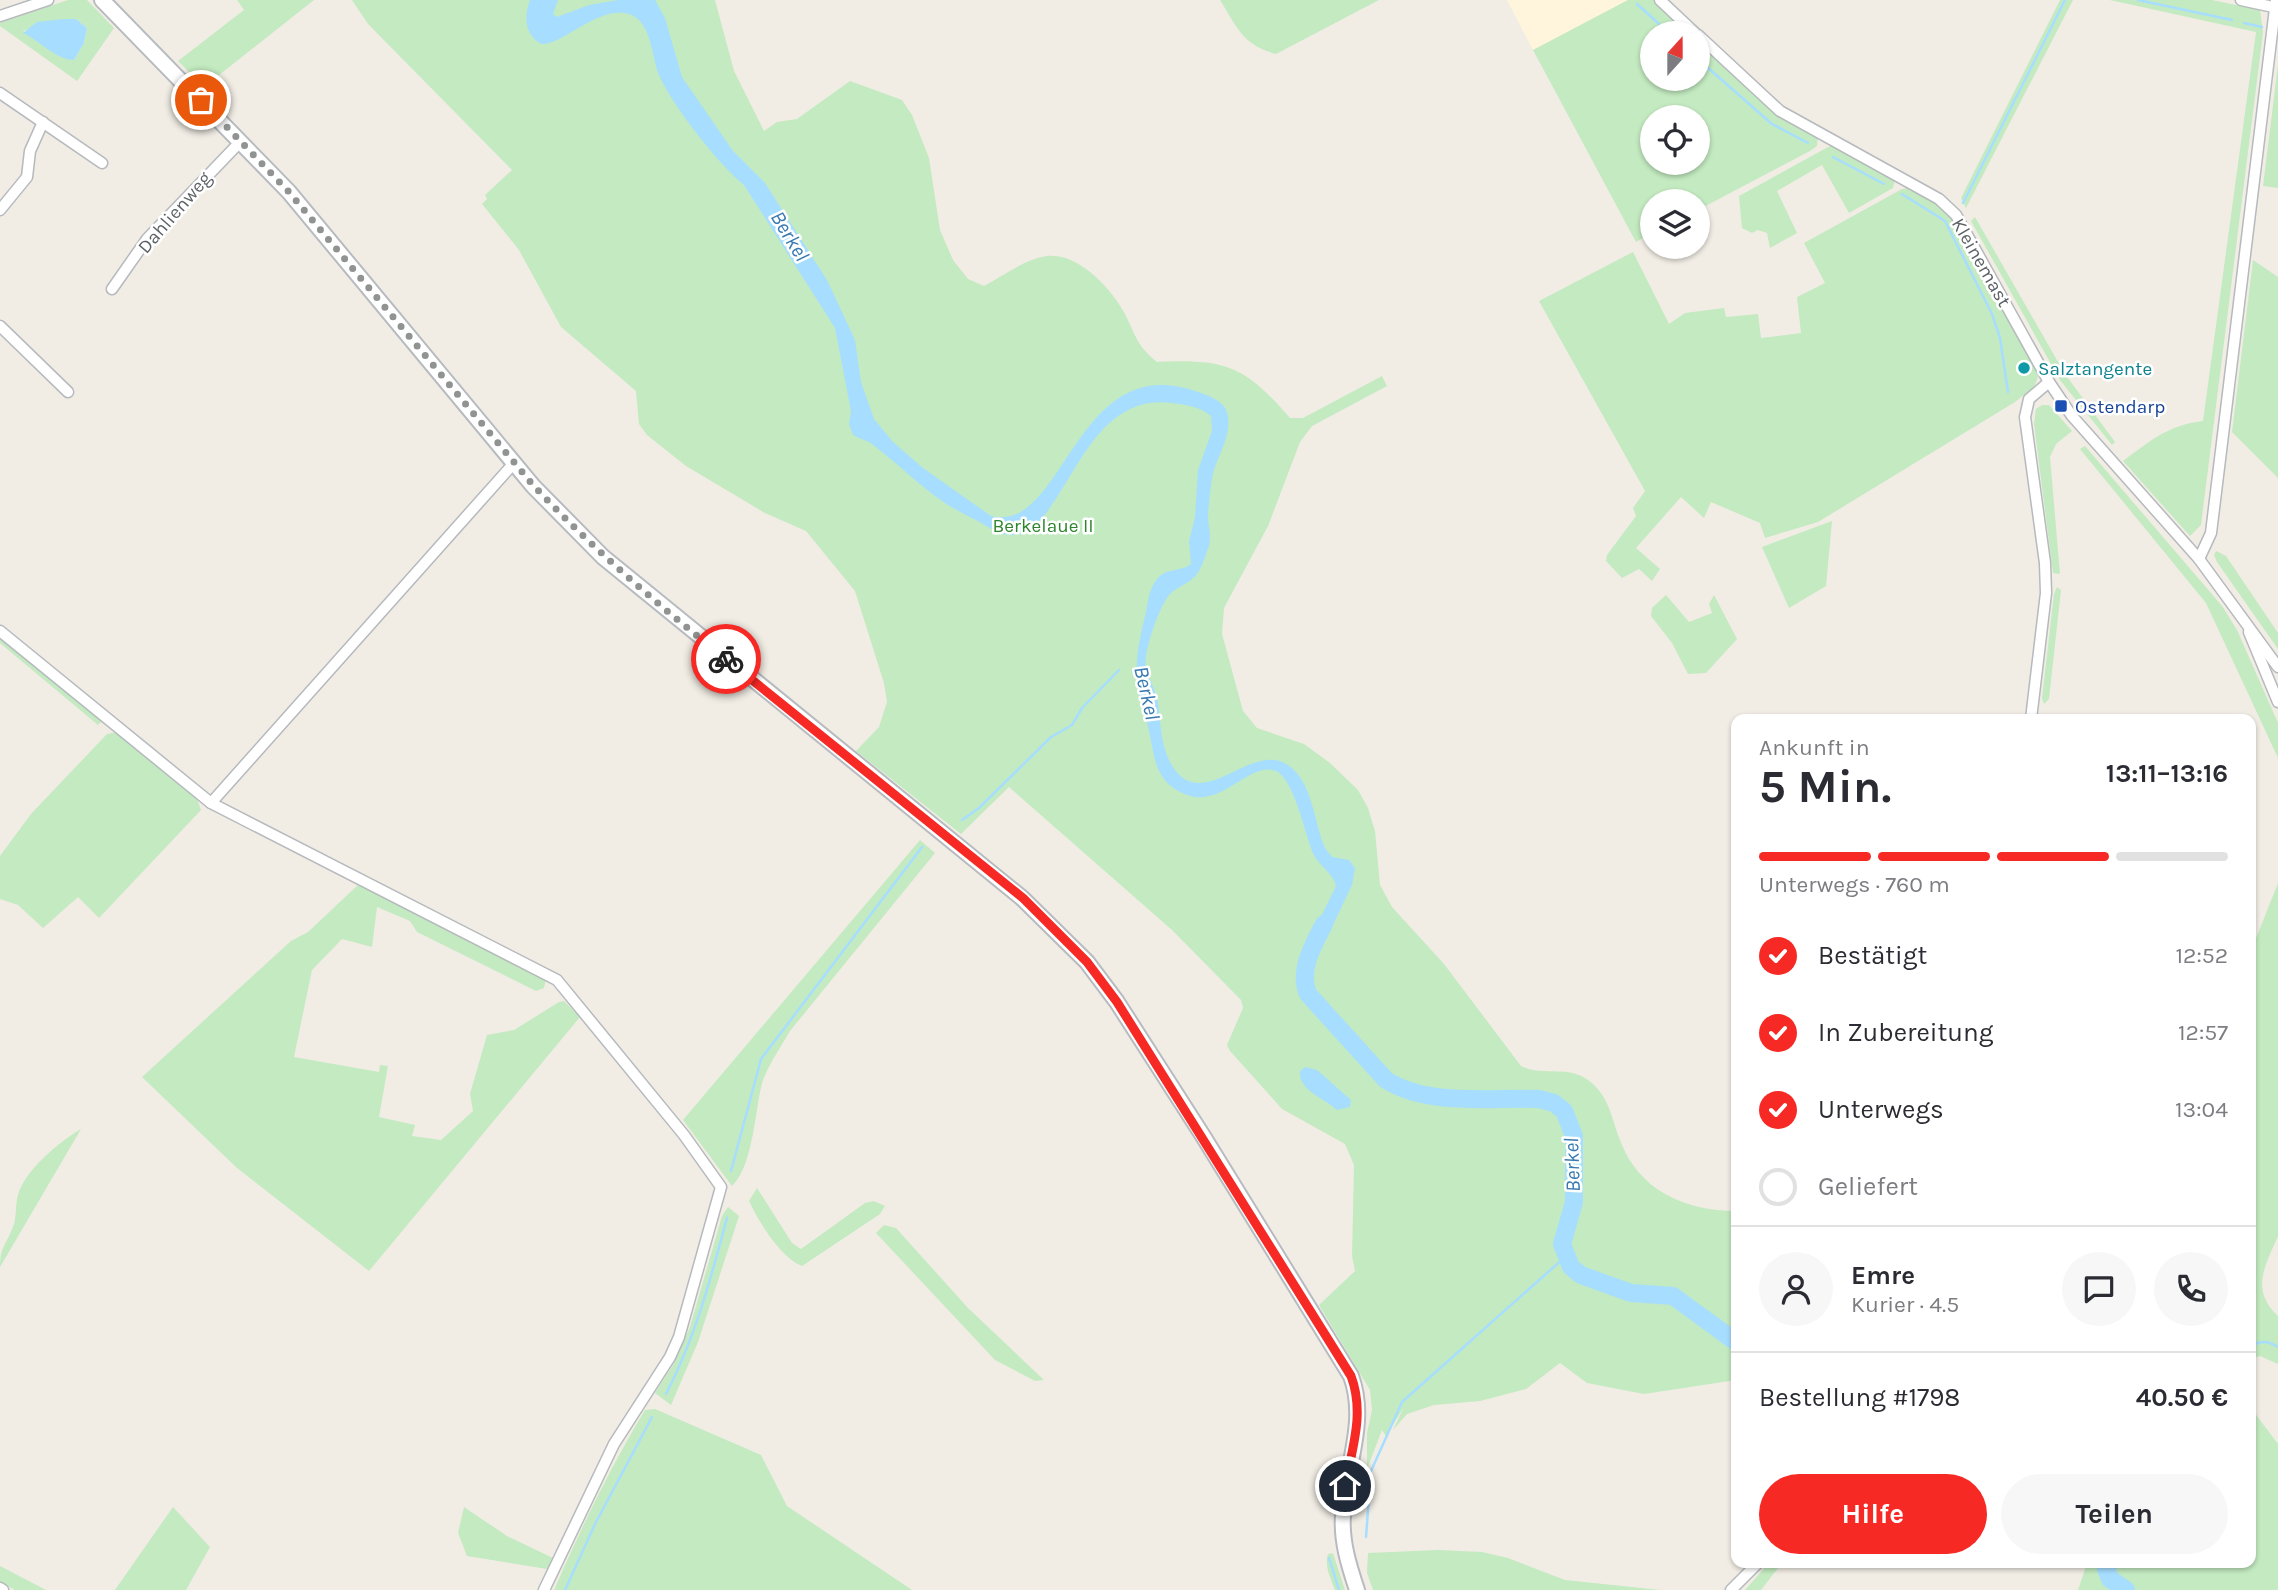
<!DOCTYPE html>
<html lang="de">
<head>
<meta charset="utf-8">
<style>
	body { margin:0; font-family:Karla,sans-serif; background:#f7f7f7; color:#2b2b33; height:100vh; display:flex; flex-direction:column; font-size:26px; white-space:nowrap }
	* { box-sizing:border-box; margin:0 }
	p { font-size:23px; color:#7c7c81 }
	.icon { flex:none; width:38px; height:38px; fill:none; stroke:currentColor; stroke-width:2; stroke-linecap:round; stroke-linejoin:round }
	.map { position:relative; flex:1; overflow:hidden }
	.details { position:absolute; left:1731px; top:714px; width:525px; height:854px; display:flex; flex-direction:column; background:#fff; border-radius:14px; box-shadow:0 2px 5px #0004 }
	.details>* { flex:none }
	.needle { width:46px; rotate:21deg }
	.tools { position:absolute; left:1640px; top:21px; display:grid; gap:14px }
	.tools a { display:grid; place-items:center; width:70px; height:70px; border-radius:50%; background:#fff; box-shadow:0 2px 5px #0004; font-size:35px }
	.pin { position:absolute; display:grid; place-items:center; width:60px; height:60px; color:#fff; margin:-30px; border:4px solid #fff; border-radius:50%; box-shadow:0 2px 7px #0007 }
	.courier { position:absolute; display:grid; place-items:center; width:70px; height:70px; margin:-35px; border:5px solid #f72925; border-radius:50%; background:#fff; color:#222; box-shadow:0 2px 9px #0007 }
	.head em { font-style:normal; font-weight:700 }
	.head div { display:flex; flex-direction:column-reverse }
	.head { display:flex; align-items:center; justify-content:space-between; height:119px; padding:0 28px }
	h1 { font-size:46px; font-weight:700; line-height:52px }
	.bar { display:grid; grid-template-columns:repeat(4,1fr); gap:10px 7px; align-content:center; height:84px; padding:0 28px }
	.bar i { height:9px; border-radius:5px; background:#e1e1e2 }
	.bar .current { background:#f72925 }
	.bar p { grid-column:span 4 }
	.line { display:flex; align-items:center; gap:18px; padding:0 28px; border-top:2px solid #e1e1e2 }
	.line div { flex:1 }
	.round { display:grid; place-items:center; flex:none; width:74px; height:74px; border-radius:37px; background:#f7f7f7 }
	ol { padding:0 28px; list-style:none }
	li { display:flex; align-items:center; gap:21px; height:77px }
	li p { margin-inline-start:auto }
	li .icon { padding:7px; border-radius:50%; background:#f72925; color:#fff; stroke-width:4 }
	li:last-child { color:#7c7c81 }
	li i { width:38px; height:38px; border:4px solid #e1e1e2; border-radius:50% }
	.primary-button { display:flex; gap:14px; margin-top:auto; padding:14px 28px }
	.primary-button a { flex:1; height:80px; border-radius:42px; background:#f72925; color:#fff; font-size:28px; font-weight:700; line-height:80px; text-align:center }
	.primary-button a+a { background:#f7f7f7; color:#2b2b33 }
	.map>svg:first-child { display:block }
	.commercial { fill:#fff5dc }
	.green { fill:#c3eac0; fill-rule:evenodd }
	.water { fill:#a7deff }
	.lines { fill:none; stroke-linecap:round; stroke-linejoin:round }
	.stream { stroke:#a7deff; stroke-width:2.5 }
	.river { stroke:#a7deff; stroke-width:18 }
	.street-casing { stroke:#b6b9bd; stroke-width:13 }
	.secondary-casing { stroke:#b7bbc0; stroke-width:18 }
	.street { stroke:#fff; stroke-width:10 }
	.secondary { stroke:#fff; stroke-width:14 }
	.done { stroke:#919393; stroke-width:7; stroke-dasharray:0 12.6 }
	.route { stroke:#f72925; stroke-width:9 }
	.culture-dot { fill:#0f9aa8; stroke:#fff; stroke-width:2.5 }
	.transit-dot { fill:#1a4fb4; stroke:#fff; stroke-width:2.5 }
	.labels { text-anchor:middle; stroke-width:5; stroke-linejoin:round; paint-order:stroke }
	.street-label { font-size:19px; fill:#5d6267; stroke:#fff }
	.culture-label { font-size:19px; fill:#0d838f; stroke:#fff; text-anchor:start }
	.transit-label { font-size:19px; fill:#164399; stroke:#fff; text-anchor:start }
	.park-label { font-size:19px; fill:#2f852e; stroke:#fff }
	.water-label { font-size:21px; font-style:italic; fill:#387ab1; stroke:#fff }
</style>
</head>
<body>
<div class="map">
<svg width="2278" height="1590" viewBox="0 0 2278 1590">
	<rect width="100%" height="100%" fill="#f1ede5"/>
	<path class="commercial" d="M1507,0H1628L1533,50Z"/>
	<g class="green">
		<path d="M68,0H87L114,28L77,81L0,26V23ZM62,19H76L87,28L84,43L74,60L59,56L23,31Z"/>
		<path d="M237,0H314L204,87L178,61L244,10Z"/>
		<path d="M352,0H715L734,71L764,131L777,122L797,119L850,81L902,100L912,115L929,158L940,230L953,260L968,279L984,286C1003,276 1025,259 1047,256C1078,252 1112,289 1125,314C1136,336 1137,346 1157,362C1225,359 1244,365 1290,418H1303L1382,376L1387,386L1312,426L1300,442L1268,526L1224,608L1222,634L1243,711L1257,728L1304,744L1330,763L1358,790L1368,808L1375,831L1380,885L1392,907L1444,964L1521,1066C1543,1077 1567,1065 1588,1080C1609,1095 1611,1117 1620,1140C1638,1190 1685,1211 1736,1211V1380L1644,1394L1587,1383L1560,1363L1526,1389L1480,1401L1434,1405L1407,1414L1393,1430L1404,1407L1386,1436L1382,1430L1367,1469V1433L1372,1410L1370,1390L1319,1305L1355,1271L1352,1256L1354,1165L1345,1144L1282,1109L1230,1051L1227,1045L1243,1008L1241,1000L1172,930L1009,787L961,834L856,751L879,727L887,702L884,683L855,591L806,531L765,513L686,466L647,435L639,424L636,391L561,327L519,250L482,204L487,199L485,195L512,170L368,24Z"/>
		<path d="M1220,0H1379L1276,54C1243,45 1238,29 1220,0Z"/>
		<path d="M1628,0H1655L1690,33H1652V79H1698V40L1818,136L1817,146L1810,151L1698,210V201H1652V233L1636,242L1533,50ZM1652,117H1698V163H1652Z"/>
		<path d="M2060,0H2073L1966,208L1961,198Z"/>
		<path d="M2110,0H2212L2260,10L2263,33L2201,525L2190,536L2123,461C2150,441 2168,425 2203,421L2256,32Z"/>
		<path d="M2278,65V188L2263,186Z"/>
		<path d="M1830,146H1838L1895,180L1893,188L1849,213L1822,165L1777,191L1797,233L1770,248L1767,233L1758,230L1752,233L1742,228L1739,196Z"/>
		<path d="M1912,187L1935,200L1952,215L2040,372L2034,387L2015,402L1818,522L1765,538L1760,523L1711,502L1704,518L1681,497L1636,548L1660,569L1652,581L1639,569L1622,578L1606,561L1607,555L1636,516L1633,508L1645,491L1539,301L1633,252L1669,324L1685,313L1724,308L1726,317L1758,314L1761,338L1801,333L1797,297L1825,283L1804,243L1902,189Z"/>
		<path d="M1975,217L2065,374L2115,442L2112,445L2060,380L1971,221Z"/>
		<path d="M2253,260L2278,277V478L2232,432Z"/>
		<path d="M2042,405H2049L2072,431L2056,444L2050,457L2060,574L2053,573L2034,424L2036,409Z"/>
		<path d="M2085,446L2222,606L2237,630L2278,723V758L2206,603L2080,449Z"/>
		<path d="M1832,521L1826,586L1789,608L1762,547Z"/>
		<path d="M2216,551L2226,556L2278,633V649L2217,562L2214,555Z"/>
		<path d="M2057,587L2061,590L2049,699L2044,704L2042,698L2054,594Z"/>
		<path d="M1666,595L1689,622L1712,613L1709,604L1714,595L1737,639L1706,673L1688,674L1672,643L1651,616L1652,608Z"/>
		<path d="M0,634L103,720L98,725L0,643Z"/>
		<path d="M117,732L197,799L201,810L99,918L78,897L43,928L18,905L0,899V856L31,814L107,734Z"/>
		<path d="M920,840L935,853L790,1031C781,1047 768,1065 762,1083C755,1111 753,1166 732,1186L683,1120Z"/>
		<path d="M2278,883V1236C2265,1266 2250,1290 2278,1316V1364L2260,1356L2251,1359V951Z"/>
		<path d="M359,884L546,979L544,988L536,991L417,932L410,921L377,907L372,947L342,939L312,970L294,1057L379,1072L380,1065L388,1066L379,1117L415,1125L412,1136L441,1140L473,1111L470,1094L487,1035L514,1030L559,1002L564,1001L580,1017L369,1271L237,1168L142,1077L291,941L308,932Z"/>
		<path d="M81,1129L0,1267C0,1247 6,1245 13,1227C17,1217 15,1205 18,1195C25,1170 59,1142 81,1129Z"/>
		<path d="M757,1188L792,1243L801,1249L865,1203L874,1201L885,1206L880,1214L802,1266C780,1257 759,1222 749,1201Z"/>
		<path d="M728,1207L739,1216L698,1342L671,1405L655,1393L673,1365L690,1327L722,1216Z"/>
		<path d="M884,1225L896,1228L968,1308L1044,1380L1035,1381L995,1360L876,1233Z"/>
		<path d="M2251,1408L2278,1444V1590H2078L2087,1563H2250Z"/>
		<path d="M655,1409L761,1455L787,1506L912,1590H554C581,1528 610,1468 645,1410Z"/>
		<path d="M173,1507L210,1547L186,1590H115Z"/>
		<path d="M464,1507L507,1536L553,1558L547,1569L467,1556L458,1533Z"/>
		<path d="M1438,1550L1482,1552L1508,1558L1565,1580L1660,1590H1373L1367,1573L1368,1553Z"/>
		<path d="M1333,1553L1345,1590H1335C1331,1580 1324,1565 1328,1554Z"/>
		<path d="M1769,1563H1782L1761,1590H1745Z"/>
		<path d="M0,1566L46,1590H15L0,1582Z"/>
	</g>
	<g class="water">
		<path d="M530,0H558L553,14L557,17L589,5L618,0H655L665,18L682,77L733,151L765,183L827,280L855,340L861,382L874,419L893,442L923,468L991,516C1066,534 1074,347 1198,392C1210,396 1227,402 1228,417C1231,439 1216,457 1212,478C1210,490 1209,503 1208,515C1208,526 1212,536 1209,546C1205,556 1201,573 1192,579C1184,586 1173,588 1167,598C1158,611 1143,652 1146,668C1149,680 1156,690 1158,703C1161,723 1160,741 1169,760C1201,824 1255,730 1294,770C1313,789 1315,825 1325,848L1332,857L1349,860L1355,868L1352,885L1321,950L1309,941L1336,886C1333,872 1316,865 1311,848C1305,832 1293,778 1276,771C1249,761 1223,808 1187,795C1155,783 1155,759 1149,731C1147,720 1142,711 1140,700C1133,668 1138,644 1146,612C1148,602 1149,590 1155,582C1165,566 1179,573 1191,564L1189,541L1195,517L1198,470L1212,431L1211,416C1201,407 1184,404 1171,403C1075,390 1065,549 1003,534C993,531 984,524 974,519C929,498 910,473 872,444C867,440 859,439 853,435L849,424L851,411L835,328L744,185C719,165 671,104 659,75C651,56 652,16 624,13C594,9 561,46 541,44C524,34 524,16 530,0Z"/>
		<path d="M63,19H76L87,28L84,43L74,60C56,60 39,40 23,33L37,22Z"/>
		<path d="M1305,1067L1317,1070L1351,1100L1350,1107L1337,1110C1325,1098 1298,1091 1300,1071Z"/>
	</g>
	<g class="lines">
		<g class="stream">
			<path d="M2138,0L2232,20"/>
			<path d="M1637,4L1669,33"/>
			<path d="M2244,23L2262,27"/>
			<path d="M1707,67L1772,124L1808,143"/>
			<path d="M1833,157L1884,184"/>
			<path d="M1902,194L1945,221L1992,314L2000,338L2008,392"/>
			<path d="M1963,203L2065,0"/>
			<path d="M962,820L979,808L1051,737L1072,725L1082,708L1119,670"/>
			<path d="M731,1171L761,1059L922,847"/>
			<path d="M2250,1346C2261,1341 2267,1340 2278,1347"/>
			<path d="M666,1394C696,1336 710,1281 727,1218"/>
			<path d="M1366,1537L1371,1471L1402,1402L1565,1257"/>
			<path d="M1329,1558L1339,1590"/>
			<path d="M565,1590L595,1524L652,1417"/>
		</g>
		<g class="river">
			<path d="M1324,924C1313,945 1298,971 1308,994L1386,1080C1429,1107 1491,1097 1539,1099L1554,1103L1564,1111L1574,1136V1202L1562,1244L1571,1267L1581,1275L1631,1293L1673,1296L1736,1342"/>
			<path d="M2110,1563L2106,1569L2110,1579L2126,1590"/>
		</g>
		<g class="street-casing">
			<g id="street">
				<path d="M1660,0L1695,33"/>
				<path d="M2241,0L2278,8"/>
				<path d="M0,16L48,0"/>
				<path d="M1698,35L1780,111L1939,199L1956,215L2049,382L2072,416L2199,559L2278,667"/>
				<path d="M0,93L102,163"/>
				<path d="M0,210L27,177L30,151L43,122"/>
				<path d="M112,289L147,239L241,141"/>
				<path d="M0,326L68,392"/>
				<path d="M514,463L211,803L557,980L684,1135L721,1187L679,1337L670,1357L614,1444L544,1590"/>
				<path d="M2199,559L2211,533L2276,0"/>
				<path d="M0,631L211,803"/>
				<path d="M2249,632L2278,702"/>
				<path d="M2031,719L2046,593L2045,563L2025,417L2029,399L2049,382"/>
				<path d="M0,1588L3,1590"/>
				<path d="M1731,1590L1758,1563"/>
			</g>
		</g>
		<g class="secondary-casing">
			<path id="secondary" d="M102,0L289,192L533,486L603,557L1022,898L1087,962L1117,1002L1203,1136L1351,1376C1368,1422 1345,1468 1343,1515C1341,1541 1349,1566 1357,1590"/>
		</g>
		<use href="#street" class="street"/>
		<use href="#secondary" class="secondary"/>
	</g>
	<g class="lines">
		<path class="done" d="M201,100L289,192L533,485C593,549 658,605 726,659"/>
		<path class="route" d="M726,659L1023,898L1087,962L1117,1002L1351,1376C1365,1413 1352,1449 1345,1486"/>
	</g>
	<circle class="culture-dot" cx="2024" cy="368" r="7"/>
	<rect class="transit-dot" x="2054" y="399" width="14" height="14" rx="3.5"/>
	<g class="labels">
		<g class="street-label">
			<text transform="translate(174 212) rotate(-49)" y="7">Dahlienweg</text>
			<text transform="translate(1982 262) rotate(60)" y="7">Kleinemast</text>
		</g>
		<g class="culture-label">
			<text x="2038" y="375">Salztangente</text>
		</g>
		<g class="transit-label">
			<text x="2075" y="413">Ostendarp</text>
		</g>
		<g class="park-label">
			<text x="1043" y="532">Berkelaue II</text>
		</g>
		<g class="water-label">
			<text transform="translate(790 236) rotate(59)" y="7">Berkel</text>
			<text transform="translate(1147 693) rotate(77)" y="7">Berkel</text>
			<text transform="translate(1572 1165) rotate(-92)" y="7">Berkel</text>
		</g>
	</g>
</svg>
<div class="tools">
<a><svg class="needle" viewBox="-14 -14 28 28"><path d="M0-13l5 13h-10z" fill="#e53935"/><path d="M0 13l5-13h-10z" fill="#7c7c81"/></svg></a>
<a><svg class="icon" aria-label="locate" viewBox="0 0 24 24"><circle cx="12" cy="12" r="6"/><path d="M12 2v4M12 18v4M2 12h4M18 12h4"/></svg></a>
<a><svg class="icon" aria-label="layers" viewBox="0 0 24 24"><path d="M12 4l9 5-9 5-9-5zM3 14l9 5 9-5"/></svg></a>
</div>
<div class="pin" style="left:201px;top:100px;background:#ea580c"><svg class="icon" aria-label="bag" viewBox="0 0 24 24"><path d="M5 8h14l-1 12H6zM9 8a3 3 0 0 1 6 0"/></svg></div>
<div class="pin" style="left:1345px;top:1486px;background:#1f2937"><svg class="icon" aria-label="home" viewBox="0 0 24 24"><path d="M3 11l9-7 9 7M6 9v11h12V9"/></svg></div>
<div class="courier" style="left:726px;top:659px"><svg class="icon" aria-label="bike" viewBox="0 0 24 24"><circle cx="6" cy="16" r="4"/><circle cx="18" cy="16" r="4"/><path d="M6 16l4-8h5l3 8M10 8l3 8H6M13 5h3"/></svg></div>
<section class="details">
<div class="head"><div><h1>5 Min.</h1><p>Ankunft in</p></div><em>13:11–13:16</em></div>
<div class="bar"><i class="current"></i><i class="current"></i><i class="current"></i><i></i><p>Unterwegs · 760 m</p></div>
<ol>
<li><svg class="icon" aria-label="check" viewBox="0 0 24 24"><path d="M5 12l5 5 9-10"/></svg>Bestätigt<p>12:52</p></li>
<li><svg class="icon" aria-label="check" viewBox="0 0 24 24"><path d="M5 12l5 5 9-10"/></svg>In Zubereitung<p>12:57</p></li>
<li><svg class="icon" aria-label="check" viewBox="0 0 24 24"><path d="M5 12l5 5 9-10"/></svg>Unterwegs<p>13:04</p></li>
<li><i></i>Geliefert</li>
</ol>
<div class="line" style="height:126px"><a class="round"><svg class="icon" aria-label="person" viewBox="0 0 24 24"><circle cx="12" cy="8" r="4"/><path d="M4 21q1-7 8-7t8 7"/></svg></a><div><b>Emre</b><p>Kurier · 4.5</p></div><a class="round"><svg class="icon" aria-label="chat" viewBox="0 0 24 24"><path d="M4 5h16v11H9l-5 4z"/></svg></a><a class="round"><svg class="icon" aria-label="phone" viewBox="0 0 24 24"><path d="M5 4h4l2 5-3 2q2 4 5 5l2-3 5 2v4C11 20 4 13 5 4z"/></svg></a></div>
<div class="line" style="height:91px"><div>Bestellung #1798</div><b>40.50 €</b></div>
<div class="primary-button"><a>Hilfe</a><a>Teilen</a></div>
</section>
</div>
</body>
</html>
